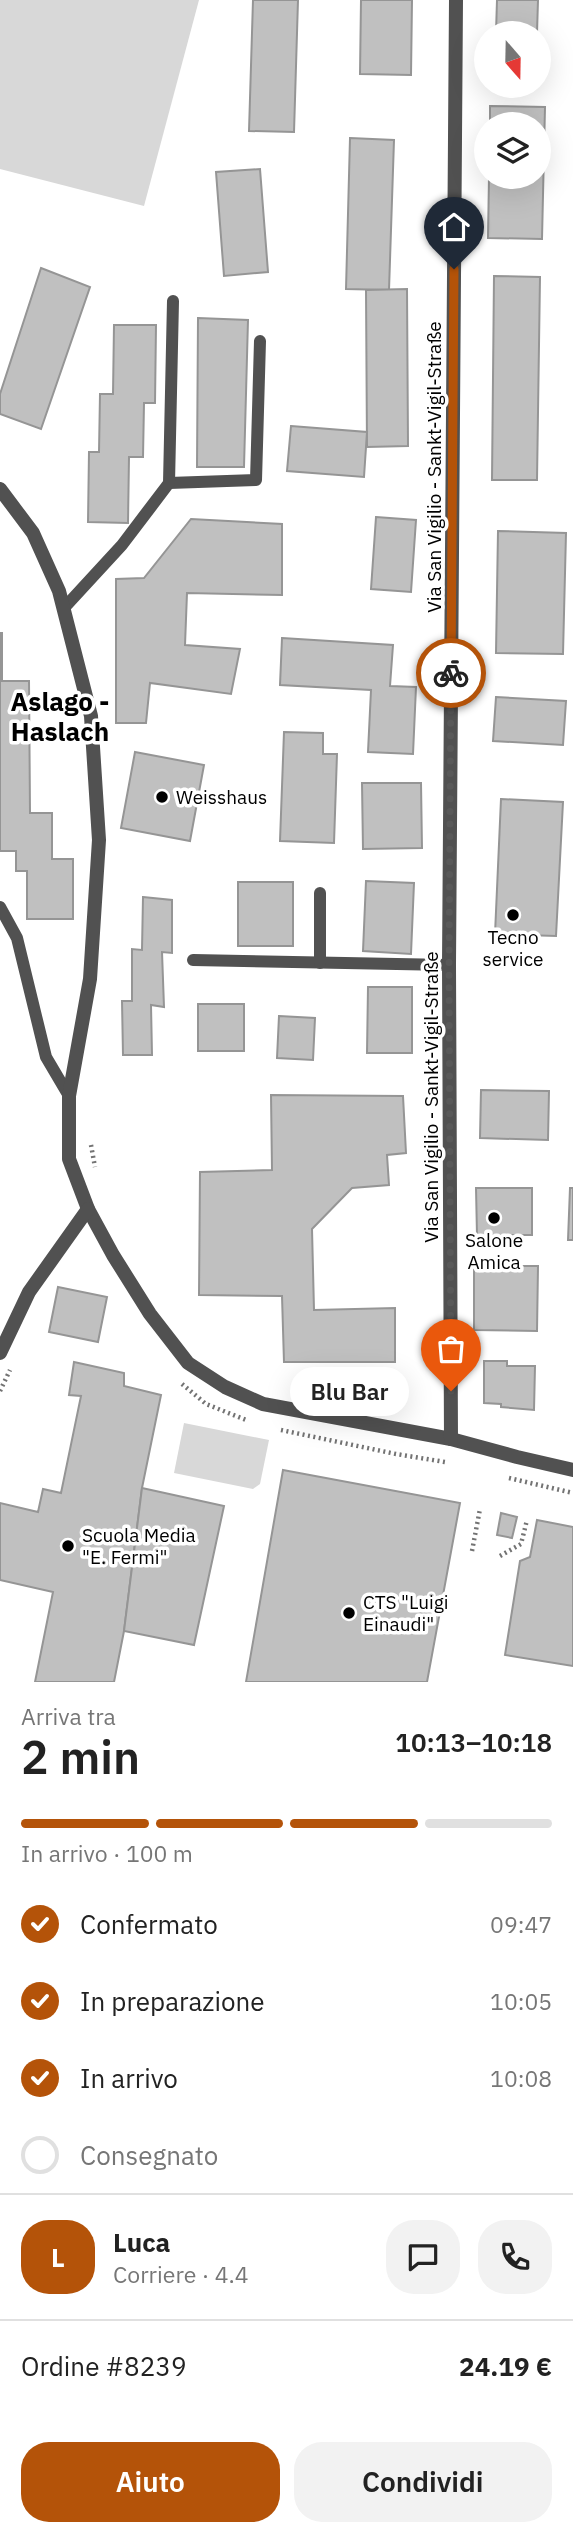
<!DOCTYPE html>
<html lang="it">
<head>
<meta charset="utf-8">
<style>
	body { margin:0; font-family:"IBM Plex Sans",sans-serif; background:#f2f2f2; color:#222; height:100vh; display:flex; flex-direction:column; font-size:26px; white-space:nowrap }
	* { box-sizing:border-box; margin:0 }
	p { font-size:23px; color:#767676 }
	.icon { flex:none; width:38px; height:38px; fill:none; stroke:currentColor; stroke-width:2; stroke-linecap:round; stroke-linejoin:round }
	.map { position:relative; height:1682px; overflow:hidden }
	.side { display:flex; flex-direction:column; background:#fff; flex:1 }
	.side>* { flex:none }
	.needle { width:46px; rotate:160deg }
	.controls { position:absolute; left:474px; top:21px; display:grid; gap:14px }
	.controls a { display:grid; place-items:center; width:77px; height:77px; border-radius:50%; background:#fff; box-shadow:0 7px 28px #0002; font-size:35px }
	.pin { position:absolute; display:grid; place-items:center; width:60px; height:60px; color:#fff; margin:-72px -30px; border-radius:50% 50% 50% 0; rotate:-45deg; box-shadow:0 0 7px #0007 }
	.pin .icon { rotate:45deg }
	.courier { position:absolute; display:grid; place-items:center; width:70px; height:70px; margin:-35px; border:5px solid #b45309; border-radius:50%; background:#fff; color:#222; box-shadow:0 2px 9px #0007 }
	.bubble { position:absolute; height:49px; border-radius:24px; background:#fff; box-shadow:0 7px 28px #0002; font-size:23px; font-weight:600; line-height:49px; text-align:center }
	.summary em { font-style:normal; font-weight:600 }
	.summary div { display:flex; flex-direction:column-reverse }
	.summary { display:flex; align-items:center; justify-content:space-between; height:119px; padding:0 21px }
	h1 { font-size:46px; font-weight:600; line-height:52px }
	.bar { display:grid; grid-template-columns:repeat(4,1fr); gap:10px 7px; align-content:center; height:84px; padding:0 21px }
	.bar i { height:9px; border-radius:5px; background:#e0e0e0 }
	.bar .selected { background:#b45309 }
	.bar p { grid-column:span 4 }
	.line { display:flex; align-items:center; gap:18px; padding:0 21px; border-top:2px solid #e0e0e0 }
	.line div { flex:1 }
	.round { display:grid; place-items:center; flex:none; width:74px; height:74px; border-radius:28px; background:#f2f2f2 }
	ol { padding:0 21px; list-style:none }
	li { display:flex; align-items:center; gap:21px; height:77px }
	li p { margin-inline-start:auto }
	li .icon { padding:7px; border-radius:50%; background:#b45309; color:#fff; stroke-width:4 }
	li:last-child { color:#767676 }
	li i { width:38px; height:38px; border:4px solid #e0e0e0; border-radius:50% }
	.button { display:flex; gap:14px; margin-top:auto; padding:14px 21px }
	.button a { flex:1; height:80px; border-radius:28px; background:#b45309; color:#fff; font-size:28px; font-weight:600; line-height:80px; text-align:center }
	.button a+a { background:#f2f2f2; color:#222 }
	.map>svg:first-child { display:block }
	.green { fill:#d8d8d8 }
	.building { fill:#c0c0c0; stroke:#959595; stroke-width:2 }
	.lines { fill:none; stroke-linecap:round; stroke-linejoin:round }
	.path { stroke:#737373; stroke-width:4.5; stroke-dasharray:2 3.5; stroke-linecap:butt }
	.lane { stroke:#515151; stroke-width:12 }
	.street { stroke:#515151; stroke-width:14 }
	.done { stroke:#595959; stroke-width:7; stroke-dasharray:0 12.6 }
	.route { stroke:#b45309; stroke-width:9 }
	.poi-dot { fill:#000; stroke:#fff; stroke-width:2.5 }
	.labels { text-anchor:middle; stroke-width:7; stroke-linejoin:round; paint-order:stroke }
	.street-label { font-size:19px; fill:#000; stroke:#fff }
	.poi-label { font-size:19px; fill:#000; stroke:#fff; text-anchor:start }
	.district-label { font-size:26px; font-weight:bold; fill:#000; stroke:#fff }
</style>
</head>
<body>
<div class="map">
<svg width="573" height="1682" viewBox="0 0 573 1682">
	<rect width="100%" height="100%" fill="#fff"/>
	<g class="green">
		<path d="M0,0H199L144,206L0,169Z"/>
		<path d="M184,1423L269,1440L260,1484L253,1489L174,1473Z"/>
	</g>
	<g class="building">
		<path d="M253,0H298L294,132L249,131Z"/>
		<path d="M361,0H412L411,75L360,74Z"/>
		<path d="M497,0H538L537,33H496Z"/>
		<path d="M490,106L545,107L542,239L488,238L489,177H539V124H490Z"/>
		<path d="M350,138L394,140L389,290L346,289Z"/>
		<path d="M260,169L268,272L224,276L216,172Z"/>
		<path d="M41,268L90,287L41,429L0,414V394Z"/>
		<path d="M494,276L540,277L537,480H492Z"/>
		<path d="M407,289L408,446L367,447L366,290Z"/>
		<path d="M198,318L248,320L244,467H197Z"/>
		<path d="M114,325H156L155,403H144L143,457H129L128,523L88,522L89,452H99L100,394H113Z"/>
		<path d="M291,426L367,432L364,477L287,471Z"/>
		<path d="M376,517L416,520L411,592L371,589Z"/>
		<path d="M191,519L282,524V595L187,593L185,645L240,649L231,694L150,683L146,723H116V579L144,578Z"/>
		<path d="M498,531L566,533L563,654L496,653Z"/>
		<path d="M0,633H2V681H29L30,813H52V859H73V919H27V871H16V851H0Z"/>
		<path d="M282,638L393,645L390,686L416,687L413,754L368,752L371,690L280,685Z"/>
		<path d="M496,697L566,701L563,745L493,741Z"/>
		<path d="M284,732L323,733V754H337L334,843L280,841Z"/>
		<path d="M135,752L204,765L190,841L121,828Z"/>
		<path d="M362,783H421L422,848L363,849Z"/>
		<path d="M501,799L563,802L556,936L495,934Z"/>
		<path d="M366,881L414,883L411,954L363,951Z"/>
		<rect x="238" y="882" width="55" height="64"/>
		<path d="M143,897L172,900V953L162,952L164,1007L151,1005L152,1055H123L122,1001H132V949L142,950Z"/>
		<path d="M368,987H412V1053H367Z"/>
		<rect x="198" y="1004" width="46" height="47"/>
		<path d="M279,1016L315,1018L313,1060L277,1058Z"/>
		<path d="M481,1090L549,1091L548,1140L480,1138Z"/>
		<path d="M271,1095L403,1096L406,1153L387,1155L389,1185L352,1188L312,1229L314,1310L395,1308V1362H284L282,1296L199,1295L200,1172L272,1170Z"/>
		<path d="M476,1188H532V1235H477Z"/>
		<path d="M570,1188H573V1240H568Z"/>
		<path d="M474,1266H538L537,1331L474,1330Z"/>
		<path d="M58,1287L107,1297L98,1342L49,1332Z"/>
		<path d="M484,1361H507V1366H535L534,1410L501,1407V1404L484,1403Z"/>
		<path d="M74,1362L124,1373V1386L161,1395L142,1488L124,1631L114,1682H35L53,1592L0,1580V1503L38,1512L43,1489L61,1493L81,1396L69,1395Z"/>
		<path d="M283,1470L460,1503L427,1682H246Z"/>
		<path d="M142,1488L224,1506L194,1645L124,1631Z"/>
		<path d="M501,1513L517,1517L512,1538L497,1535Z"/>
		<path d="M537,1520L573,1527V1666L505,1655L520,1561L530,1557Z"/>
	</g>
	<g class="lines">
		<g class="path">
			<path d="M91,1145L95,1167"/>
			<path d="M182,1384L206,1404L246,1420"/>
			<path d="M0,1391L10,1370"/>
			<path d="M281,1430L396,1454L445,1462"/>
			<path d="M509,1478L573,1493"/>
			<path d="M472,1551L480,1509"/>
			<path d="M500,1556L521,1544L527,1520"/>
		</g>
		<g class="lane">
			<path d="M169,483L256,480L260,341"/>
			<path d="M64,608L122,545L169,483L173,301"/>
			<path d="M0,907L17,938L46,1057L69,1096"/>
			<path d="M193,960L449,965"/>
			<path d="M320,963V893"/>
		</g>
		<g class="street">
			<path d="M0,489L33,533L59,591L91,716L99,840L90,979L69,1096V1159L88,1209L113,1255L150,1314L188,1363L225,1387L263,1404L451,1439L517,1457L573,1470"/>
			<path d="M0,1353L29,1292L88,1209"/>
			<path d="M451,1439L449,965L456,0"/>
		</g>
	</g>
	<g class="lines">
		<path class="done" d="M451,1391L449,965L451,673"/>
		<path class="route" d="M451,673L454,269"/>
	</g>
	<g class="poi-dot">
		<circle cx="162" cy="797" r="7"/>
		<circle cx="513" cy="915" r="7"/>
		<circle cx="494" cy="1218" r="7"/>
		<circle cx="68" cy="1546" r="7"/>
		<circle cx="349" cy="1613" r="7"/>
	</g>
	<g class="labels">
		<g class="street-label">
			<text transform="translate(434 467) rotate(-90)" y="7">Via San Vigilio - Sankt-Vigil-Straße</text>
			<text transform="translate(431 1097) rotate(-90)" y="7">Via San Vigilio - Sankt-Vigil-Straße</text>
		</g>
		<g class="poi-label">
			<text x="176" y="804">Weisshaus</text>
			<text x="513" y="944" text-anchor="middle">Tecno<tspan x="513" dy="22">service</tspan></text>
			<text x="494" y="1247" text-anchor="middle">Salone<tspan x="494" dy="22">Amica</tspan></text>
			<text x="82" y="1542">Scuola Media<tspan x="82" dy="22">"E. Fermi"</tspan></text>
			<text x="363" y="1609">CTS "Luigi<tspan x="363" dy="22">Einaudi"</tspan></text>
		</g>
		<g class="district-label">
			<text x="60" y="711">Aslago -<tspan x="60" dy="30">Haslach</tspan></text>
		</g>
	</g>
</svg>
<div class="controls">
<a><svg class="needle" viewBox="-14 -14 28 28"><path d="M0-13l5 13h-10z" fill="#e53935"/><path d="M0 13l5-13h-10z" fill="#767676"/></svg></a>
<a><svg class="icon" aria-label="layers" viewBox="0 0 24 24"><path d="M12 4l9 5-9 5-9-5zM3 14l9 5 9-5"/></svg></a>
</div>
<div class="pin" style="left:451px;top:1391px;background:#ea580c"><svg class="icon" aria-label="bag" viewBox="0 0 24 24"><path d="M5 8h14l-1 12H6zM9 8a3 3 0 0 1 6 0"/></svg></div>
<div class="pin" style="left:454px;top:269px;background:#1f2937"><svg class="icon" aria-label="home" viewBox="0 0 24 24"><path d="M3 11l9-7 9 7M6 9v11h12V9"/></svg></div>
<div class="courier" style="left:451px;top:673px"><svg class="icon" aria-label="bike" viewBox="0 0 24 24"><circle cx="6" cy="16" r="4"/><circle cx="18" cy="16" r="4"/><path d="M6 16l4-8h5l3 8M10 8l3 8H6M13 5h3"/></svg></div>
<div class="bubble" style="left:290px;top:1367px;width:119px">Blu Bar</div>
</div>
<section class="side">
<div class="summary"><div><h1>2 min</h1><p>Arriva tra</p></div><em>10:13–10:18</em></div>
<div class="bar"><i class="selected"></i><i class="selected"></i><i class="selected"></i><i></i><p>In arrivo · 100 m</p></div>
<ol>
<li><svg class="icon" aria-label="check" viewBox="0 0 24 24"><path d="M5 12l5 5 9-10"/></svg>Confermato<p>09:47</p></li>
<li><svg class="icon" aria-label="check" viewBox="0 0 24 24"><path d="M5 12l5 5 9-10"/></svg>In preparazione<p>10:05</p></li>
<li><svg class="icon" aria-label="check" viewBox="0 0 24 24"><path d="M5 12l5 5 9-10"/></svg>In arrivo<p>10:08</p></li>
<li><i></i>Consegnato</li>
</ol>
<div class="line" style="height:126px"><b class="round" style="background:#b45309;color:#fff">L</b><div><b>Luca</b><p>Corriere · 4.4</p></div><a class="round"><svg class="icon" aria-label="chat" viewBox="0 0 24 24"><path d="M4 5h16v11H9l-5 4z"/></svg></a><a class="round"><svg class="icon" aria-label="phone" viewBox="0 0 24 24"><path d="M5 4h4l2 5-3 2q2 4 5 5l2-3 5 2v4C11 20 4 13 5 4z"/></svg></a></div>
<div class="line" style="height:91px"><div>Ordine #8239</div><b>24.19 €</b></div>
<div class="button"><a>Aiuto</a><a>Condividi</a></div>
</section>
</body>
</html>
